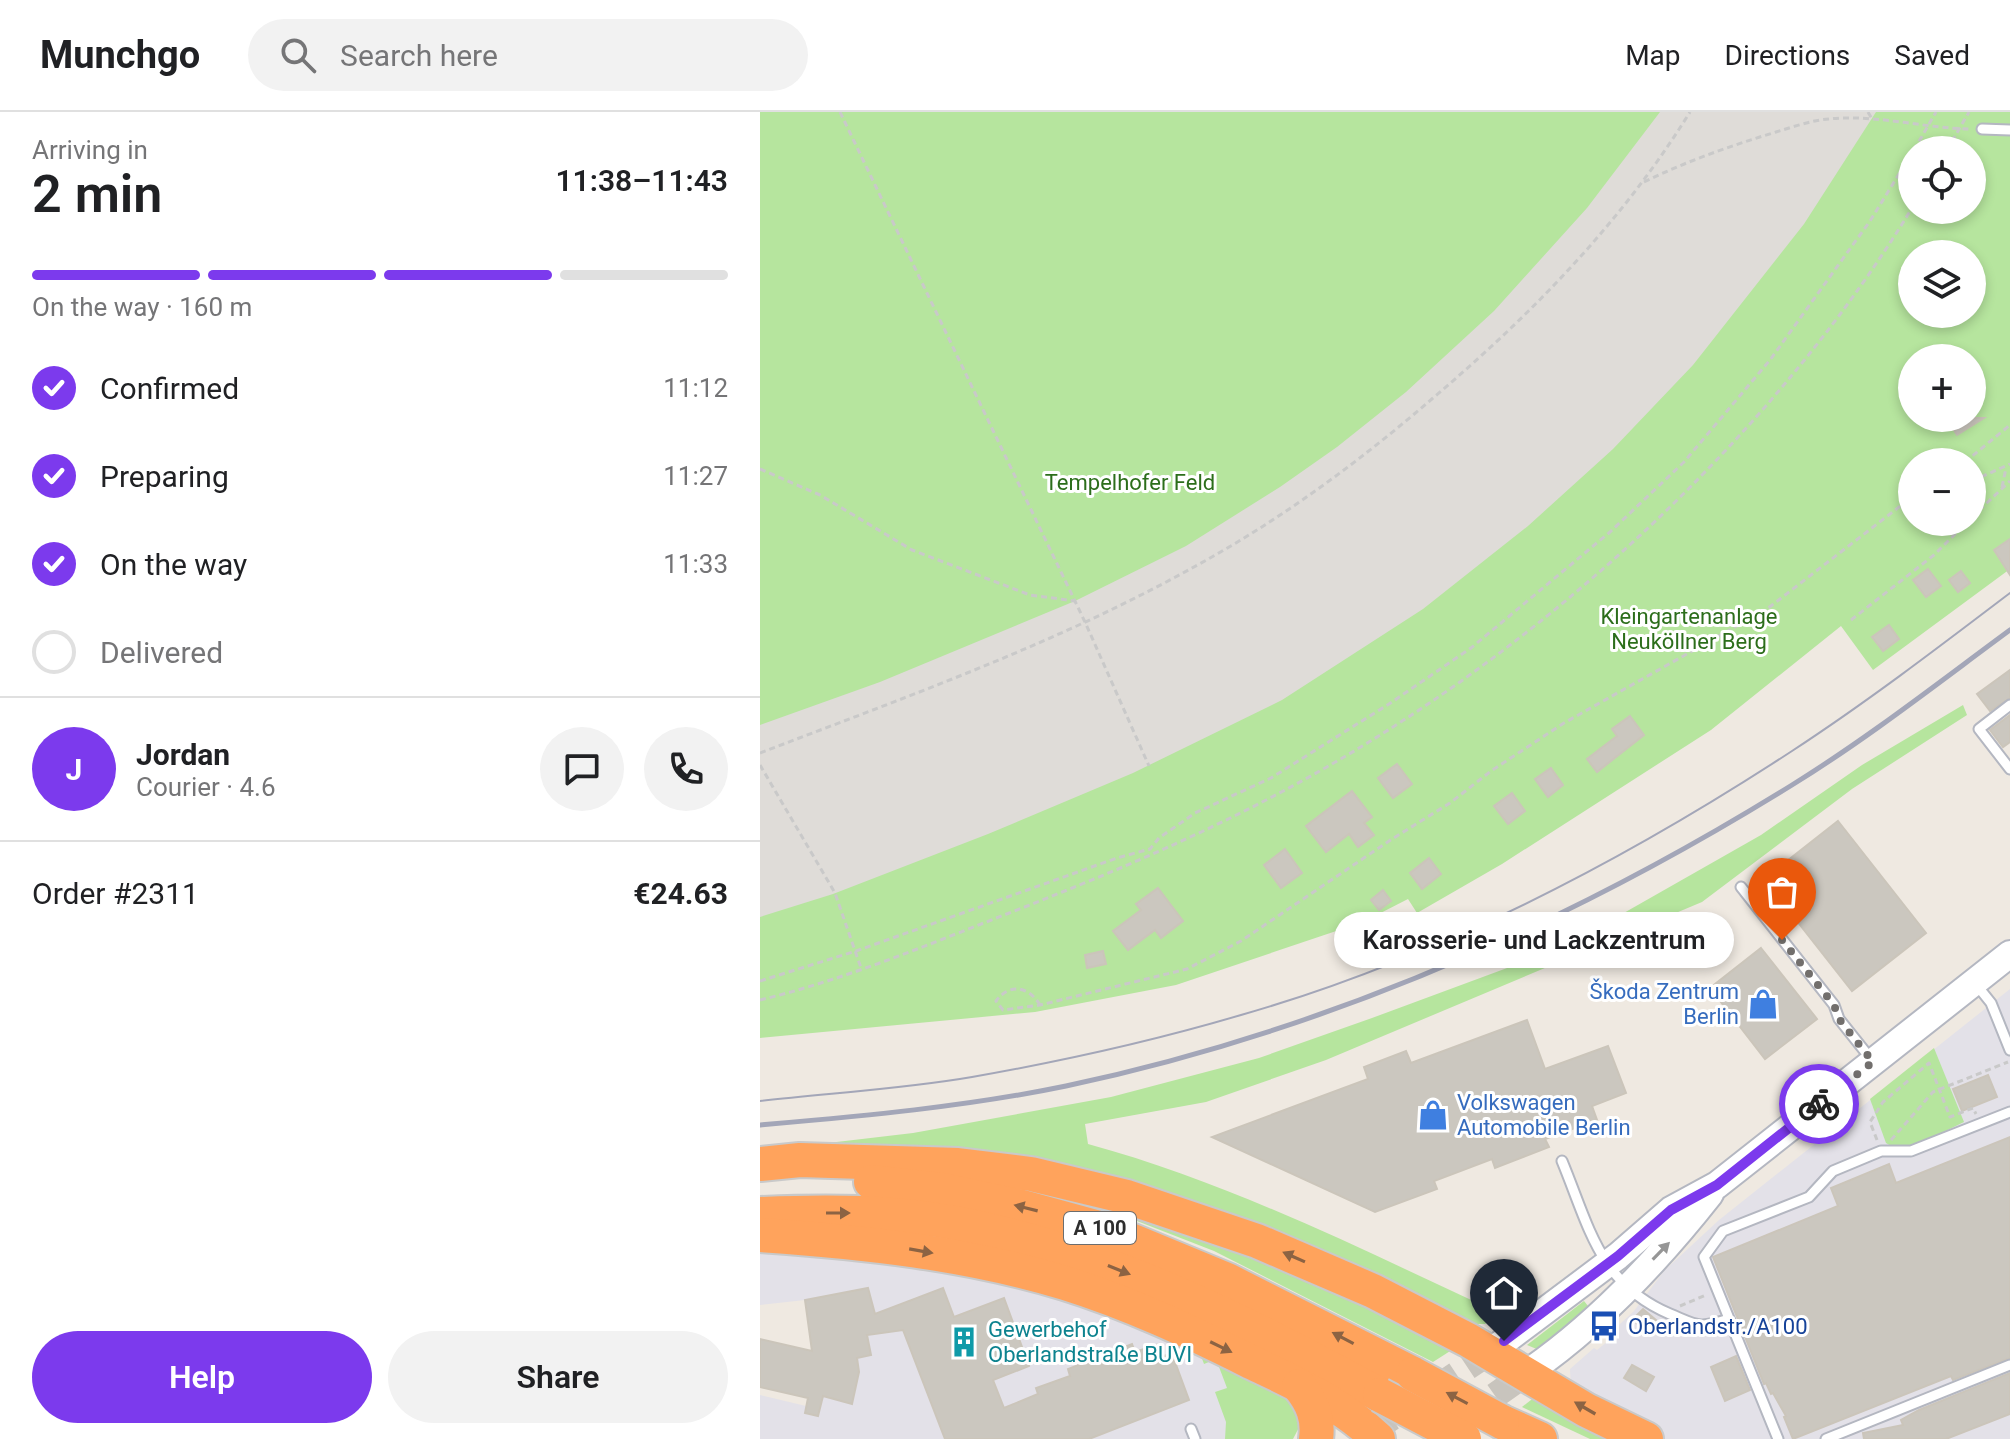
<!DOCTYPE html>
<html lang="en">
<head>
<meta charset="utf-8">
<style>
	body { margin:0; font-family:Roboto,sans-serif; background:#f2f2f2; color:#202124; height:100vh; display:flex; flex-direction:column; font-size:30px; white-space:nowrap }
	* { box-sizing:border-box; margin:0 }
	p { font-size:26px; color:#757577 }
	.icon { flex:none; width:44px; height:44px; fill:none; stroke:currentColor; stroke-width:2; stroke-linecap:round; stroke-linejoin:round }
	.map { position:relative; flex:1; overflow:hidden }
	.drawer { display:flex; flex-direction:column; background:#fff; width:760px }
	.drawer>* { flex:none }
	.tools { position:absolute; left:1138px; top:24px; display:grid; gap:16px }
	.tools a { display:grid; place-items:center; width:88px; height:88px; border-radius:50%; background:#fff; box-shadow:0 4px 12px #0003; font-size:40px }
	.pin { position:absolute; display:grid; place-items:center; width:68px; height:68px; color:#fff; margin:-82px -34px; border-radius:50% 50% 50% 0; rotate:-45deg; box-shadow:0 0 8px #0007 }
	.pin .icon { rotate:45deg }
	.courier { position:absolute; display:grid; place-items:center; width:80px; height:80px; margin:-40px; border:6px solid #7c3aed; border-radius:50%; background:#fff; color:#222; box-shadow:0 2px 10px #0007 }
	.bubble { position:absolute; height:56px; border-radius:28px; background:#fff; box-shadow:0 4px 12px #0003; font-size:26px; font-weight:600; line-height:56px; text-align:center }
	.overview em { font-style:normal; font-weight:600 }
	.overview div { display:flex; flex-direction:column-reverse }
	.overview { display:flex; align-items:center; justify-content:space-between; height:136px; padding:0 32px }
	h1 { font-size:52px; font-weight:600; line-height:60px }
	.bar { display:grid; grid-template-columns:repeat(4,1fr); gap:12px 8px; align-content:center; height:96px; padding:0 32px }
	.bar i { height:10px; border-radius:6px; background:#e0e0e0 }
	.bar .active { background:#7c3aed }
	.bar p { grid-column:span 4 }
	.line { display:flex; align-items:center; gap:20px; padding:0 32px; border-top:2px solid #e0e0e0 }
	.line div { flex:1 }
	.round { display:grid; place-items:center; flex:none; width:84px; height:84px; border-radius:42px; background:#f2f2f2 }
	ol { padding:0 32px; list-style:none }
	li { display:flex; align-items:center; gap:24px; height:88px }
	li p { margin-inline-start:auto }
	li .icon { padding:8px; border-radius:50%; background:#7c3aed; color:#fff; stroke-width:4 }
	li:last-child { color:#757577 }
	li i { width:44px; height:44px; border:4px solid #e0e0e0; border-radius:50% }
	.button { display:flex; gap:16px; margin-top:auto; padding:16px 32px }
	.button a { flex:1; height:92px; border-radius:48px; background:#7c3aed; color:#fff; font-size:32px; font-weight:600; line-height:92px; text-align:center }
	.button a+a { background:#f2f2f2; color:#202124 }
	header { display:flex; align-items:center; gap:48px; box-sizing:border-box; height:112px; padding:0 40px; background:#fff; border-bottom:2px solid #e0e0e0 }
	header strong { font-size:38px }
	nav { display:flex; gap:44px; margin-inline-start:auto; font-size:28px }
	.search { width:560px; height:72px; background:#f2f2f2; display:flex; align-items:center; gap:20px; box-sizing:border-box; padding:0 28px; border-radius:44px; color:#757577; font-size:30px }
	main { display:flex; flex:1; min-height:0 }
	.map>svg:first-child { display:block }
	.industrial { fill:#e3e1e8 }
	.green { fill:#b6e59e; fill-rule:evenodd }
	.plaza { fill:#dfdcd8 }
	.building { fill:#cbc7bf; stroke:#cbc5ba; stroke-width:2 }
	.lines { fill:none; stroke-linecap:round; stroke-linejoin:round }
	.secondary-tunnel { stroke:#c8c4bd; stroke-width:26; stroke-dasharray:26 13; stroke-linecap:butt }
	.lane-casing { stroke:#b4b7c1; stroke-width:13 }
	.secondary-casing { stroke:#b4b7c1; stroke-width:30 }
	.highway-casing { stroke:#c9c9c9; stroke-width:38 }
	.path { stroke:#c9c9c9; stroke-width:3; stroke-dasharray:6 4; stroke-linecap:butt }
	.lane { stroke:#fff; stroke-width:9 }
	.secondary { stroke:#fff; stroke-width:26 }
	.highway { stroke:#ffa35c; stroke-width:34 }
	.tram { stroke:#a3a6b8; stroke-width:2 }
	.rail { stroke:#a3a6b8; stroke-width:5 }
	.highway-bridge-casing { stroke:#c9c9c9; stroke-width:38; stroke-linecap:butt }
	.highway-bridge { stroke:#ffa35c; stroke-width:34 }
	.oneway { fill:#8c6343 }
	.oneway2 { fill:#969696 }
	.done { stroke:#726f6d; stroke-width:8; stroke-dasharray:0 14.4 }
	.route { stroke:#7c3aed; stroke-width:10 }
	.labels { text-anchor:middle; stroke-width:6; stroke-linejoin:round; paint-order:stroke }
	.shield { fill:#fff; stroke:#6d6d6d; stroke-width:2 }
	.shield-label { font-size:20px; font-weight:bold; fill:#2e2e2e }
	.park-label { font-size:22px; fill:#2c6e1b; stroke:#fff }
	.shop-label { font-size:22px; fill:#366cbe; stroke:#fff; text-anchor:end }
	.transit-label { font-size:22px; fill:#164399; stroke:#fff; text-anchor:start }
	.culture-label { font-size:22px; fill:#0d838f; stroke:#fff; text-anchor:start }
</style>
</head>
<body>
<header>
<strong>Munchgo</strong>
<div class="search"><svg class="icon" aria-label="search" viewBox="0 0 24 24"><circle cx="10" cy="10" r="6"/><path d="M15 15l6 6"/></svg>Search here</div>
<nav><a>Map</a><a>Directions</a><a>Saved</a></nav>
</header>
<main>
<section class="drawer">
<div class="overview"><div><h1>2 min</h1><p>Arriving in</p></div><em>11:38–11:43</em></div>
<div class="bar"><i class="active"></i><i class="active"></i><i class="active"></i><i></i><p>On the way · 160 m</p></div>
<ol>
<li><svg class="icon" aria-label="check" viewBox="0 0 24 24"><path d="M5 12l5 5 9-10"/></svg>Confirmed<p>11:12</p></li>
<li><svg class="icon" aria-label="check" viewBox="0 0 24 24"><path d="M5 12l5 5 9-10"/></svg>Preparing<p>11:27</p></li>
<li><svg class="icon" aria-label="check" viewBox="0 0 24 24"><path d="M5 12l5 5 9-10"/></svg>On the way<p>11:33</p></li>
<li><i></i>Delivered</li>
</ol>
<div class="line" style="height:144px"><b class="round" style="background:#7c3aed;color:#fff">J</b><div><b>Jordan</b><p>Courier · 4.6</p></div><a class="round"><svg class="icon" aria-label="chat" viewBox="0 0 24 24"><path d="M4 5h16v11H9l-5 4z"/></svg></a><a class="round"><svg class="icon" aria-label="phone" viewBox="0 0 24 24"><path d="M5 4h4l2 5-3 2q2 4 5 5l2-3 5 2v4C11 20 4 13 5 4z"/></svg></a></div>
<div class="line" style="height:104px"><div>Order #2311</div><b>€24.63</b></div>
<div class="button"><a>Help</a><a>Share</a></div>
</section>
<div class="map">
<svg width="1250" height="1327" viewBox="0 0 1250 1327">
	<rect width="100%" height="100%" fill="#efe9e1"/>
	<g class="industrial">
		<path d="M1250,877V1327H901L811,1276L810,1257L834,1236L837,1238L848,1229L846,1225L874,1199L904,1159L959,1108Z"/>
		<path d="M0,1138L60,1140L264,1168L457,1242L533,1327H0V1283L46,1294L55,1258L45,1188L0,1193Z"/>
	</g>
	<g class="green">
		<path d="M0,0H1250V457L1113,558L1081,514L951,618L742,752L657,801L648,787L603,810L416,873L275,900L0,926ZM1152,38H1212V98H1152ZM1152,142H1212V202H1152ZM1152,246H1212V306H1152ZM1152,350H1212V410H1152Z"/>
		<path d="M1203,593L1207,603L1092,677L942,790L566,948L446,990L325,1012L328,1032C471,1071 605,1139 739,1201L725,1212H700L422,1094L0,1039L153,1021L351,985L499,946L612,906L766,849L855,806L1001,723L1102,653Z"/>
		<path d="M1174,936L1204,1010L1165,1029L1136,1037L1126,1031L1110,987Z"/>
		<path d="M341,1095L395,1104L698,1234L673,1250L454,1139Z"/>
		<path d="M824,1189L828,1194L779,1238L767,1233Z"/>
		<path d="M437,1233L529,1283L545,1304L533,1327H465L466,1310L455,1280L467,1276L456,1247L444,1252Z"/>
		<path d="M781,1280L864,1327H830L762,1295Z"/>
	</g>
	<path class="plaza" d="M900,0H1116L1044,112L933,253L853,337L768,414L663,497L522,588L373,661L228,722L73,782L0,805V613L120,570L315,489L426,434L520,375L577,335L646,280L734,199L827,96Z"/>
	<g class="building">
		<path d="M1186,306H1224L1197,323Z"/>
		<path d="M1250,427V463L1234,438Z"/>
		<path d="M1168,457L1181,474L1166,485L1153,468Z"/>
		<path d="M1201,459L1210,471L1198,480L1189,468Z"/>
		<path d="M1129,513L1139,527L1123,539L1112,525Z"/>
		<path d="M1250,558V586L1230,599L1217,582Z"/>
		<path d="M1250,603V630L1243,635L1230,618Z"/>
		<path d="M870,604L884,623L837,660L827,647L857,624L852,617Z"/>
		<path d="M637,652L652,672L633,686L618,666Z"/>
		<path d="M791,656L803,673L788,685L775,667Z"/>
		<path d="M592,679L612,705L604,711L614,723L598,735L589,722L566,740L546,714Z"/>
		<path d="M752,681L765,699L748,712L734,694Z"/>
		<path d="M1078,709L1166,821L1092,879L1004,767Z"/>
		<path d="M525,737L542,761L521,776L504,753Z"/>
		<path d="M669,746L681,762L662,777L650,761Z"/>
		<path d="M398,776L423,809L401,826L395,818L368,838L353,819L381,798L376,792Z"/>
		<path d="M623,778L631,789L619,798L611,788Z"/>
		<path d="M1001,836L1057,907L1005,947L950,876Z"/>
		<path d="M343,839L346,852L327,856L325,843Z"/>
		<path d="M767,908L785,957L848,934L866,981L832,994L837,1008L785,1027L789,1035L735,1056L732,1047L674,1069L677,1077L615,1100L452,1025L608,967L604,955L646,939L651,951Z"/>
		<path d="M1228,963L1237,985L1202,999L1193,977Z"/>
		<path d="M1250,1025V1246L1193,1268L1191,1264L1033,1327L1024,1305L1026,1304L1013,1281L1011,1282L1006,1271L1004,1272L953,1145L1078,1094L1071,1076L1129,1052L1136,1071Z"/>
		<path d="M108,1176L115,1202L183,1176L194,1205L244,1186L269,1254L233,1268L244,1296L278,1282L276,1276L310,1264L308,1257L372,1232L375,1240L399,1232L403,1244L412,1242L429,1288L329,1327H185L143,1218L107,1223L111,1243L97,1246L99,1260L92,1292L63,1284L58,1304L45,1301L48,1286L0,1275V1227L52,1239L45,1188Z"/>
		<path d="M883,1197L896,1208L884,1219L873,1207Z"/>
		<path d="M976,1244L990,1278L965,1289L951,1255Z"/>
		<path d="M872,1253L894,1265L886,1279L864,1266Z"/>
		<path d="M1250,1261V1302L1186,1327H1104L1103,1321L1143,1313L1141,1308L1159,1298Z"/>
	</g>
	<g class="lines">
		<g class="secondary-tunnel">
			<path d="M703,1306L767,1261"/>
			<path d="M610,1320L730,1240"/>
		</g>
		<g class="lane-casing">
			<g id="lane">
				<path d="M1222,17L1250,18"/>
				<path d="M1250,593L1219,617L1250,657"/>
				<path d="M981,775L1074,893L1079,907L1111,947"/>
				<path d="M1215,871L1231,891L1250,938"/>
				<path d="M802,1049C829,1114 839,1172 910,1202C939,1214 938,1217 969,1207"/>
				<path d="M431,1317L435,1327"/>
				<path d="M1018,1327L944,1145L963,1119L1049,1085L1073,1059L1121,1039H1151L1250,1000"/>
				<path d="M1066,1327L1250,1253"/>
			</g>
		</g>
		<g class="secondary-casing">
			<g id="secondary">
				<path d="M730,1240L858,1144L911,1098L957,1073L1250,842"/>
				<path d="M767,1261C837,1213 898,1148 950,1082"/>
			</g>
		</g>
		<g class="highway-casing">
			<g id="highway">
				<path d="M0,1052L40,1048L198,1053L271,1062L367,1085L497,1129L613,1179L708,1228L826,1298L886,1327"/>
				<path d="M111,1070L182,1078L262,1095L346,1118L467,1168L653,1262"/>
				<path d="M0,1102C67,1099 134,1099 200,1112C350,1141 487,1210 620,1283"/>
				<path d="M0,1123C103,1130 206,1141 305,1171C369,1191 429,1219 489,1249C535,1271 581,1291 618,1327"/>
				<path d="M539,1274C552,1290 559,1306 556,1327"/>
				<path d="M742,1310L780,1327"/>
			</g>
		</g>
		<g class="path">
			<path d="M80,0L325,510L389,654"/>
			<path d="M1108,0L1112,7"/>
			<path d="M1154,38L1176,0"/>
			<path d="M1187,38L1209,0"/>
			<path d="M884,70C927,49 970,34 1016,20C1033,15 1052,8 1069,7C1115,2 1163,16 1209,17"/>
			<path d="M1205,350L1250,313"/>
			<path d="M0,357L60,383L152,438L270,483L315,489"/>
			<path d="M1212,369L1250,352"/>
			<path d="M1242,375L1246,356"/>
			<path d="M1212,405L1250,369"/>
			<path d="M1091,508L1174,443L1207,410"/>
			<path d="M0,641C146,585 295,532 432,456C519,409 599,350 673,286C771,203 862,110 930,0"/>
			<path d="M0,653L75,781L101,856"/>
			<path d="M0,869L96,839L357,746L390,737L399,726L435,701L511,666L629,592L711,536L850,420L924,350L1010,248L1110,109L1152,41"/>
			<path d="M0,888C83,868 165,834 244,803C363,757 480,707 589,642C807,513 1020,313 1152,96"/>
			<path d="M280,893C269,874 249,871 236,889L243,898L280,893L427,857L481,829L632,727L690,691L731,659L804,611L1007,497L1152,385"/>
			<path d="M1117,1028L1110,1010L1123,990L1169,951L1190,1005L1213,996L1216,1002"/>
			<path d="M1131,1028L1173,980L1248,950"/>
			<path d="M920,1194L946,1183"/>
		</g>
		<use href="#lane" class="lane"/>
		<use href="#secondary" class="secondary"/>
		<use href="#highway" class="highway"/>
		<path class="tram" d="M0,989C70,981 143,977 212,965C303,949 393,929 481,903C677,847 862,750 1032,639C1107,590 1179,535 1250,481"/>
		<path class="rail" d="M0,1013C102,1004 205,995 306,974C565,919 808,812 1032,673C1108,626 1178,571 1250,518"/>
		<g class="highway-bridge-casing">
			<g id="highway-bridge">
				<path d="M653,1262L742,1310"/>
				<path d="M620,1283L704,1327"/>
			</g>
		</g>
		<use href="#highway-bridge" class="highway-bridge"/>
	</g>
	<defs><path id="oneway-solid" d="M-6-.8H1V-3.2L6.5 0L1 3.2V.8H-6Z" transform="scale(2)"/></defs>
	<g class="oneway">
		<use href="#oneway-solid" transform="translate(266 1096) rotate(-166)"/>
		<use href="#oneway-solid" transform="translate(78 1101)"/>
		<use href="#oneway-solid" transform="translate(161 1139) rotate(10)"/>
		<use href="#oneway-solid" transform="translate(534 1145) rotate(-156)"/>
		<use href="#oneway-solid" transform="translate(359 1158) rotate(22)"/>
		<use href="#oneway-solid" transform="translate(583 1226) rotate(-152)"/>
		<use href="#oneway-solid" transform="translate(461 1235) rotate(26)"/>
		<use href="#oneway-solid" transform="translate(697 1286) rotate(-152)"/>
		<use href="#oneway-solid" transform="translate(825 1296) rotate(-150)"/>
	</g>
	<use class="oneway2" href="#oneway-solid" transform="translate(901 1139) rotate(-46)"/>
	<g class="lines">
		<path class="done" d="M1022,828L1074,893L1079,907L1113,950L1059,992"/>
		<path class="route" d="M744,1229L858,1144L911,1098L957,1073L1059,992"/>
	</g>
	<defs>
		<g id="shop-bare" transform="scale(2.4)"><path d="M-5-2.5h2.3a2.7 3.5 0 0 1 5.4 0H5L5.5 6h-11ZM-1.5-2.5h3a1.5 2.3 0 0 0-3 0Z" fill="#3f7fe0" stroke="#fff" stroke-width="2.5" paint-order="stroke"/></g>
		<g id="bus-bare" transform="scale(2.4)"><path d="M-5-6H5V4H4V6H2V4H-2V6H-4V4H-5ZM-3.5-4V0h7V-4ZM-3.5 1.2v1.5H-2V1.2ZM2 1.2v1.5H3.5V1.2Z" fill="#1a4fb4" stroke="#fff" stroke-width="2.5" paint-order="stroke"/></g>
		<g id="building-bare" transform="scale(2.4)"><path d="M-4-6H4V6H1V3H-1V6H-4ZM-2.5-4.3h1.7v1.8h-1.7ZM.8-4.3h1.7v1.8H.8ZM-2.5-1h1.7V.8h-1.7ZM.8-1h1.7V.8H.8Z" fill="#0f9aa8" stroke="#fff" stroke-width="2.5" paint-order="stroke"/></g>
	</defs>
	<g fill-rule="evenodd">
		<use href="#shop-bare" x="1003" y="892"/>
		<use href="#shop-bare" x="673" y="1003"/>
		<use href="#bus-bare" x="844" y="1214"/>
		<use href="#building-bare" x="204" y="1230"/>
	</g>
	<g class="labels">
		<rect class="shield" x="304" y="1100" width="72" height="32" rx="6"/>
		<g class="shield-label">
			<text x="340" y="1123">A 100</text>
		</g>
		<g class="park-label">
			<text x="370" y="378">Tempelhofer Feld</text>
			<text x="929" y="512">Kleingartenanlage<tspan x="929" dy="25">Neuköllner Berg</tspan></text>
		</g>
		<g class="shop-label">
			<text x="979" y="887">Škoda Zentrum<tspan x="979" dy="25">Berlin</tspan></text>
			<text x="697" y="998" text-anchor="start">Volkswagen<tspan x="697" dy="25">Automobile Berlin</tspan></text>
		</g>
		<g class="transit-label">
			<text x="868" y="1222">Oberlandstr./A100</text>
		</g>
		<g class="culture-label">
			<text x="228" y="1225">Gewerbehof<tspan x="228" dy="25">Oberlandstraße BUVI</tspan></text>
		</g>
	</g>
</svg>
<div class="tools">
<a><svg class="icon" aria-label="locate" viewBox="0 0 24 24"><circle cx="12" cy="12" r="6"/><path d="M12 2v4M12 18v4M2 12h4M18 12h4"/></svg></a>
<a><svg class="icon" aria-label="layers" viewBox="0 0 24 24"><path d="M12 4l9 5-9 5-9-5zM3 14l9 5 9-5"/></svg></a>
<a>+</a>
<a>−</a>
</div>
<div class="pin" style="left:1022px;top:828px;background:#ea580c"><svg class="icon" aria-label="bag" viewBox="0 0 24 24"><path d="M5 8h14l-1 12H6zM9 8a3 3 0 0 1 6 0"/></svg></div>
<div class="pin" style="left:744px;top:1229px;background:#1f2937"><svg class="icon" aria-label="home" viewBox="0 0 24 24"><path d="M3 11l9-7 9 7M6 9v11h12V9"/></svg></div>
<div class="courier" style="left:1059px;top:992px"><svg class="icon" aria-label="bike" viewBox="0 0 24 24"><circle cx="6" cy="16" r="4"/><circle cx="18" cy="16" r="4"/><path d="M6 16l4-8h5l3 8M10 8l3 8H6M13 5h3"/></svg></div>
<div class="bubble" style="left:574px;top:800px;width:400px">Karosserie- und Lackzentrum</div>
</div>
</main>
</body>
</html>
